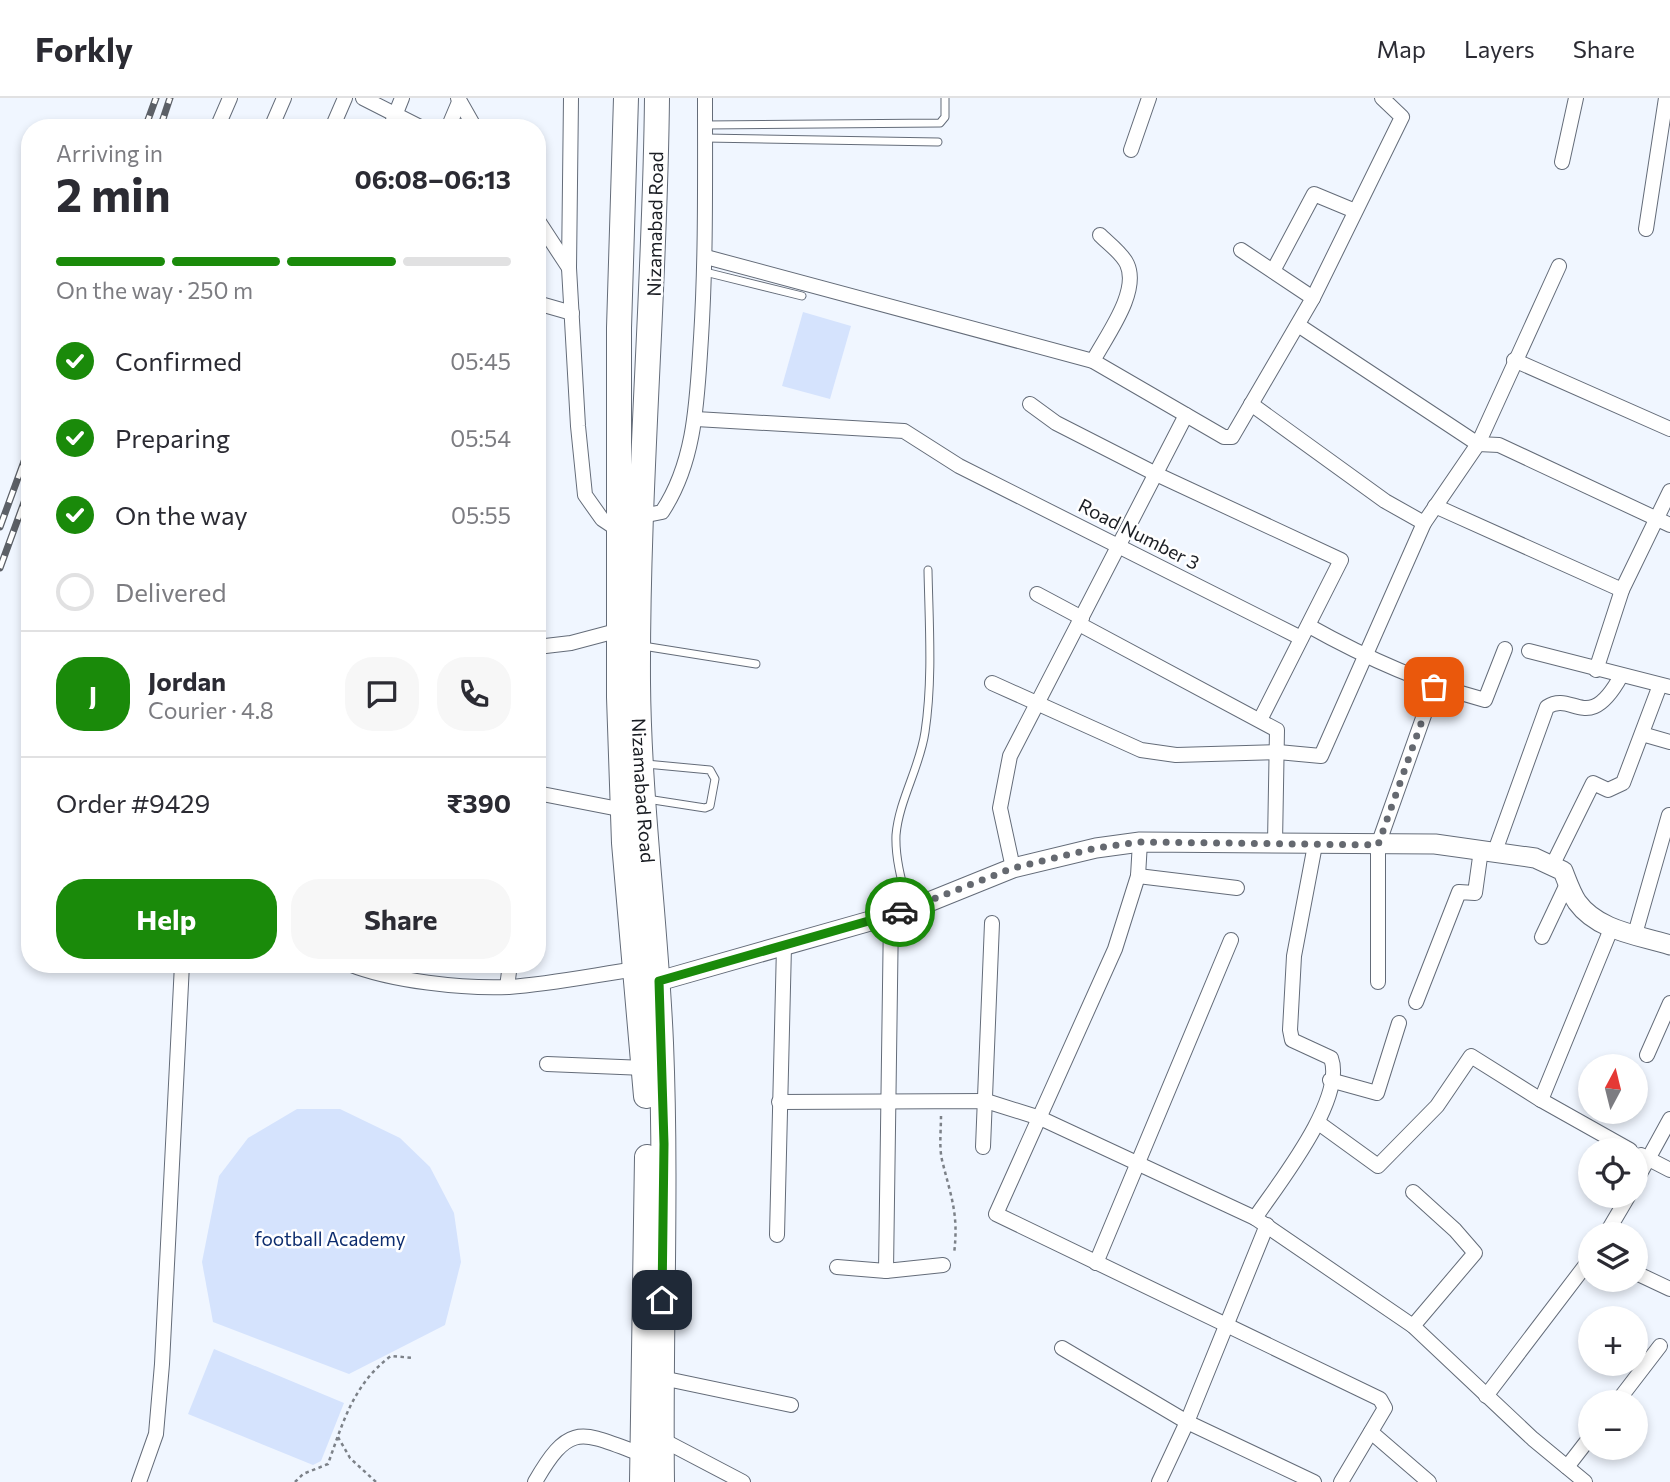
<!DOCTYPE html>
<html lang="en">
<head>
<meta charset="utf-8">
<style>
	body { margin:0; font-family:Commissioner,sans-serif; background:#f7f7f7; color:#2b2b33; height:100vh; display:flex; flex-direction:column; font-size:26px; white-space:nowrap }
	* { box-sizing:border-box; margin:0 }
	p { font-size:23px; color:#7c7c81 }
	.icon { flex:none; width:38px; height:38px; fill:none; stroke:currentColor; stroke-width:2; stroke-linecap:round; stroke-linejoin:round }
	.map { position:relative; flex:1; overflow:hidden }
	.drawer { position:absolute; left:21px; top:21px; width:525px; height:854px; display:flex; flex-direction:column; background:#fff; border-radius:28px; box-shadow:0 4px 10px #0003 }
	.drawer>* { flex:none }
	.needle { width:46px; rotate:7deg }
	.controls { position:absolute; left:1578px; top:956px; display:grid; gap:14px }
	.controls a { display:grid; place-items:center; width:70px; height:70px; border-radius:50%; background:#fff; box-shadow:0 4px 10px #0003; font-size:35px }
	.pin { position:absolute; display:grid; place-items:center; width:60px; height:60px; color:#fff; margin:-30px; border-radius:14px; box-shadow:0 4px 10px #0006 }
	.courier { position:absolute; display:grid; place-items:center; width:70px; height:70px; margin:-35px; border:5px solid #1a8a0a; border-radius:50%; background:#fff; color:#222; box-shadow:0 2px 9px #0007 }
	.overview em { font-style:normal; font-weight:700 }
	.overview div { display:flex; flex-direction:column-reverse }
	.overview { display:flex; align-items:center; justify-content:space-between; height:119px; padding:0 35px }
	h1 { font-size:46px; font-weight:700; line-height:52px }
	.bar { display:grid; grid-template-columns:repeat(4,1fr); gap:10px 7px; align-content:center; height:84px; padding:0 35px }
	.bar i { height:9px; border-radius:5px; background:#e1e1e2 }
	.bar .current { background:#1a8a0a }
	.bar p { grid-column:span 4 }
	.line { display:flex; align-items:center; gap:18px; padding:0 35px; border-top:2px solid #e1e1e2 }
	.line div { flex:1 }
	.round { display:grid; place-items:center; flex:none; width:74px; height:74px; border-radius:28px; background:#f7f7f7 }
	ol { padding:0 35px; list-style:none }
	li { display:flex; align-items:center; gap:21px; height:77px }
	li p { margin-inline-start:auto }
	li .icon { padding:7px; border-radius:50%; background:#1a8a0a; color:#fff; stroke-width:4 }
	li:last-child { color:#7c7c81 }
	li i { width:38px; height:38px; border:4px solid #e1e1e2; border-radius:50% }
	.button { display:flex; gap:14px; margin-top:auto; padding:14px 35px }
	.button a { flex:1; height:80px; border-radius:28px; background:#1a8a0a; color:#fff; font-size:28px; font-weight:700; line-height:80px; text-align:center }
	.button a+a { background:#f7f7f7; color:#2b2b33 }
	header { display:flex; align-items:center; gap:42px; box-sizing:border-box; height:98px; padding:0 35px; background:#fff; border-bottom:2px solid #e1e1e2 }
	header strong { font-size:33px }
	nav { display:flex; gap:38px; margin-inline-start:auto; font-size:24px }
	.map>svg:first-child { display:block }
	.green { fill:#d5e3fd }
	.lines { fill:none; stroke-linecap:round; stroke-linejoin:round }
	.lane-casing { stroke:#646c79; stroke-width:9 }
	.street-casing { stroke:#646c79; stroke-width:16 }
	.secondary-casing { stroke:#646c79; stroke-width:21 }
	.highway-casing { stroke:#646c79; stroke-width:26 }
	.path { stroke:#7c8188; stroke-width:2.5; stroke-dasharray:3.5 3.5; stroke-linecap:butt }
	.lane { stroke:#fff; stroke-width:7 }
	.street { stroke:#fff; stroke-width:14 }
	.secondary { stroke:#fff; stroke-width:19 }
	.highway { stroke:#fff; stroke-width:24 }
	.rail-casing { stroke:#5c6067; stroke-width:7 }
	.rail { stroke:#fff; stroke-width:4.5; stroke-dasharray:13; stroke-linecap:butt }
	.done { stroke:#656970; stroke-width:7; stroke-dasharray:0 12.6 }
	.route { stroke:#1a8a0a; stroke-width:9 }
	.labels { text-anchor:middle; stroke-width:5; stroke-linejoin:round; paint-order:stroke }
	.street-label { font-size:19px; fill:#1a1d23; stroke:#fff }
	.park-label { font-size:19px; fill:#0c2c6e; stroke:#fff }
</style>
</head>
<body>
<header>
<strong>Forkly</strong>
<nav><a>Map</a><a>Layers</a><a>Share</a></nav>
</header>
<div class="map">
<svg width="1670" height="1384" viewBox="0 0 1670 1384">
	<rect width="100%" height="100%" fill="#f0f6ff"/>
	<g class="green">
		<path d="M803,214L851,228L830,301L782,288Z"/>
		<path d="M297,1011H340L400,1040L430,1069L454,1115L461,1164L445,1227L349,1276L213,1224L202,1164L219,1078L248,1040Z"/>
		<path d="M214,1251L344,1305L321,1363L313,1367L188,1316Z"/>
	</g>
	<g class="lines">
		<g class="lane-casing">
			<g id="lane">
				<path d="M705,27L940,25L945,19V0"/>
				<path d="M705,40L938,44"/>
				<path d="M705,174L802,198"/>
				<path d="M643,548L756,566"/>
				<path d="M646,666L710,672L715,681L710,708L705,710L647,701"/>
				<path d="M909,811C903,788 895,762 896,737C899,702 920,669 925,634C933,581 929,525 928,472"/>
			</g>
		</g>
		<g class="street-casing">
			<g id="street">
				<path d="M363,0L422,30"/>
				<path d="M458,0L475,30"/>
				<path d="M571,0L569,170L578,328L585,397L602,421L620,433"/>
				<path d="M217,30L230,0"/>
				<path d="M271,30L284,0"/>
				<path d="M332,30L345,0"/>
				<path d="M390,30L402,0"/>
				<path d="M448,30L459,4"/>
				<path d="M1131,52L1149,0"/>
				<path d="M1562,64L1576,0"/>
				<path d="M537,121L569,170"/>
				<path d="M1646,131L1666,0"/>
				<path d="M1241,152L1313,200"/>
				<path d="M706,159L1093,263L1224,339H1232L1313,200L1402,19L1382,0"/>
				<path d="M1273,173L1314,96L1355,113"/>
				<path d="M537,205L572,215"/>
				<path d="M1298,227L1478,346L1499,347L1670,427"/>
				<path d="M1514,262L1670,331"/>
				<path d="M1093,263C1106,238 1140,194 1127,166C1122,155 1108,145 1100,137"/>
				<path d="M1030,306L1056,325L1156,376L1341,462L1260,622"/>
				<path d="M1251,306L1385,403L1424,425"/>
				<path d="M696,321L904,333L959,368L1301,540"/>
				<path d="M1435,408L1622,492"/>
				<path d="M642,418L662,414C696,363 697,300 701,240C706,160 705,80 705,0"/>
				<path d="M1037,496L1082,520"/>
				<path d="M1079,526L1277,632L1275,745"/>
				<path d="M1309,528C1366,560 1422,585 1485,602L1505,551"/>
				<path d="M537,549L571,545L620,532"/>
				<path d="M1529,553L1670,589"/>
				<path d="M1596,572L1622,492L1670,393"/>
				<path d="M992,585L1141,652L1176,657L1278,654L1321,658L1424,425L1478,346L1559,168"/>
				<path d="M1642,636L1670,644"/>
				<path d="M537,695L624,712"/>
				<path d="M1140,744L1138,778L1115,851L996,1116L1380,1301L1385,1310L1341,1384"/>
				<path d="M1495,753L1547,609C1573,592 1588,638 1621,578"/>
				<path d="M1553,766L1593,685L1608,692L1623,685L1660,587"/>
				<path d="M1013,770L1000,710L1010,658L1186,317"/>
				<path d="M1138,778L1237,790"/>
				<path d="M1635,836L1669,717"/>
				<path d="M1542,839L1568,784"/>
				<path d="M349,866C391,883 464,891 509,889C551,886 595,877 637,871"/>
				<path d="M1378,884V747L1434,589"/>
				<path d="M507,889L510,866"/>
				<path d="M1416,904L1459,794L1475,795L1481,752"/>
				<path d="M1647,957L1670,905"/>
				<path d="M547,966L645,970"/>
				<path d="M1330,982L1377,995L1399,925"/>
				<path d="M1541,1002L1611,831"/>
				<path d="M779,1004L986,1003L1040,1020L1255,1120L1413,1228L1533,1341L1585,1384"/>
				<path d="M1320,1026L1378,1068L1437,1008L1471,958L1541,1002L1630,1052"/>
				<path d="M983,1049L992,825"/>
				<path d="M1641,1057L1670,1072"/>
				<path d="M1636,1083L1670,1021"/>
				<path d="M1413,1094L1455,1132L1475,1155L1413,1228"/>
				<path d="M1255,1120C1278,1086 1346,1001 1331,960L1292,942L1290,932L1294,858L1315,747"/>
				<path d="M1606,1136L1629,1097"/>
				<path d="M777,1137L784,848"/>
				<path d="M1096,1165L1231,842"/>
				<path d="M837,1169L886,1173L943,1167"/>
				<path d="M886,1173L891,817"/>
				<path d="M1636,1175L1670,1191"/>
				<path d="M1062,1250L1187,1324L1314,1384"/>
				<path d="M662,1280L791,1307"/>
				<path d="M1486,1298L1591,1160"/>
				<path d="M1617,1304L1660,1248"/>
				<path d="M1371,1334L1429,1384"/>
				<path d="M661,1341L743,1384"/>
				<path d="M1567,1369L1591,1338"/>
				<path d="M139,1384L156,1336L162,1266L182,866"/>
				<path d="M535,1384C570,1323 581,1334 641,1356"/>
				<path d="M1159,1384L1187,1324L1267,1127"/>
			</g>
		</g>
		<g class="secondary-casing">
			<path id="secondary" d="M659,883L909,812L1013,770L1096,750L1140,744L1435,746L1535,760L1563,773C1567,783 1571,795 1577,804C1598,833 1638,837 1670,847"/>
		</g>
		<g class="highway-casing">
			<g id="highway">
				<path d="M626,0L619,230V599L624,745L646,998"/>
				<path id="s1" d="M657,0C655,195 637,390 638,584C639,705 656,825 661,945C667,1092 660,1238 662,1384"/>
				<path d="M642,1384L647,1059"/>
			</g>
		</g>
		<g class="path">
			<path d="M941,1018C941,1032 939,1049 942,1062C951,1099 959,1116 954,1156"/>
			<path d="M338,1339L350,1360L376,1384"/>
			<path d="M295,1384L303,1376L328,1366C343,1324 354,1285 391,1258L414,1260"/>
		</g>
		<use href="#lane" class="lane"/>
		<use href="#street" class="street"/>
		<use href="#secondary" class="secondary"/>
		<use href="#highway" class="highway"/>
		<g class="rail-casing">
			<g id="rail">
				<path d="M145,30L156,0"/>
				<path d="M160,30L170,0"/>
				<path d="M0,429L30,347"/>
				<path d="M0,470L30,388"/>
			</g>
		</g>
		<use href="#rail" class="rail"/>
	</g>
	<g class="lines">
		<path class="done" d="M900,814L1013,770L1096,750L1140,744L1378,747L1434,589"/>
		<path class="route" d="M662,1202L664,1046L659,883L900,814"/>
	</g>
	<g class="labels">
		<g class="street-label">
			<text transform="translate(655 126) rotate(-89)" y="7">Nizamabad Road</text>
			<text transform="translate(1139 436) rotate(27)" y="7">Road Number 3</text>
			<text dy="7" stroke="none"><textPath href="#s1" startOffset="693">Nizamabad Road</textPath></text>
		</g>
		<g class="park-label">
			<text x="330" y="1148">football Academy</text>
		</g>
	</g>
</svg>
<div class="controls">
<a><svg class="needle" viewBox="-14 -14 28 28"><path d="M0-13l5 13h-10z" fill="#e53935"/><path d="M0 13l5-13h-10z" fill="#7c7c81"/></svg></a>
<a><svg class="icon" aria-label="locate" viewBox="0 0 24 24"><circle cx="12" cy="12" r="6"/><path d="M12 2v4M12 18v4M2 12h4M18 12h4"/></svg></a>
<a><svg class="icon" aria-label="layers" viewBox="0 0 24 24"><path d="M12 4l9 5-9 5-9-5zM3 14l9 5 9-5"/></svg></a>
<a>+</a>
<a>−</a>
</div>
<div class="pin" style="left:1434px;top:589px;background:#ea580c"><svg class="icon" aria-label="bag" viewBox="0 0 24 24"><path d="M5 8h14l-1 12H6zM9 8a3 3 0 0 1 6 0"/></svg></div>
<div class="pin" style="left:662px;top:1202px;background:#1f2937"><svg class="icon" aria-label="home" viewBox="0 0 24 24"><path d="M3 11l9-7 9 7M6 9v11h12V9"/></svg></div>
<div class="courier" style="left:900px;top:814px"><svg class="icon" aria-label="car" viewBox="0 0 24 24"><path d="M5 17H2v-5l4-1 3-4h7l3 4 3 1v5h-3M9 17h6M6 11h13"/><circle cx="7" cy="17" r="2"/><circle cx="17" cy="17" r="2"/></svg></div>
<section class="drawer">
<div class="overview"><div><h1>2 min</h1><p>Arriving in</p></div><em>06:08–06:13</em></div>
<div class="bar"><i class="current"></i><i class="current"></i><i class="current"></i><i></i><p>On the way · 250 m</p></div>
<ol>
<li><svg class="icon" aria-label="check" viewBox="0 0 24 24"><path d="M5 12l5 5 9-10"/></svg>Confirmed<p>05:45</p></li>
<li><svg class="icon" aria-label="check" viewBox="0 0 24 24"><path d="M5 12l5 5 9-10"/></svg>Preparing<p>05:54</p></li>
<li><svg class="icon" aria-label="check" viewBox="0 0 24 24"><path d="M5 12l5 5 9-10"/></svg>On the way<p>05:55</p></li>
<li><i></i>Delivered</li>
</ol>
<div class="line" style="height:126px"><b class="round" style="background:#1a8a0a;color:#fff">J</b><div><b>Jordan</b><p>Courier · 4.8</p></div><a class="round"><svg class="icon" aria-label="chat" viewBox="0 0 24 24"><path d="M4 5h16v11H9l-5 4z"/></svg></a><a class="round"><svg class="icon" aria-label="phone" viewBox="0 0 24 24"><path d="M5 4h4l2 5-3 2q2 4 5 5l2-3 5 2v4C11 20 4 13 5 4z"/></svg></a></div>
<div class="line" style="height:91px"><div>Order #9429</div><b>₹390</b></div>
<div class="button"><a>Help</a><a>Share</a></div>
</section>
</div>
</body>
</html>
